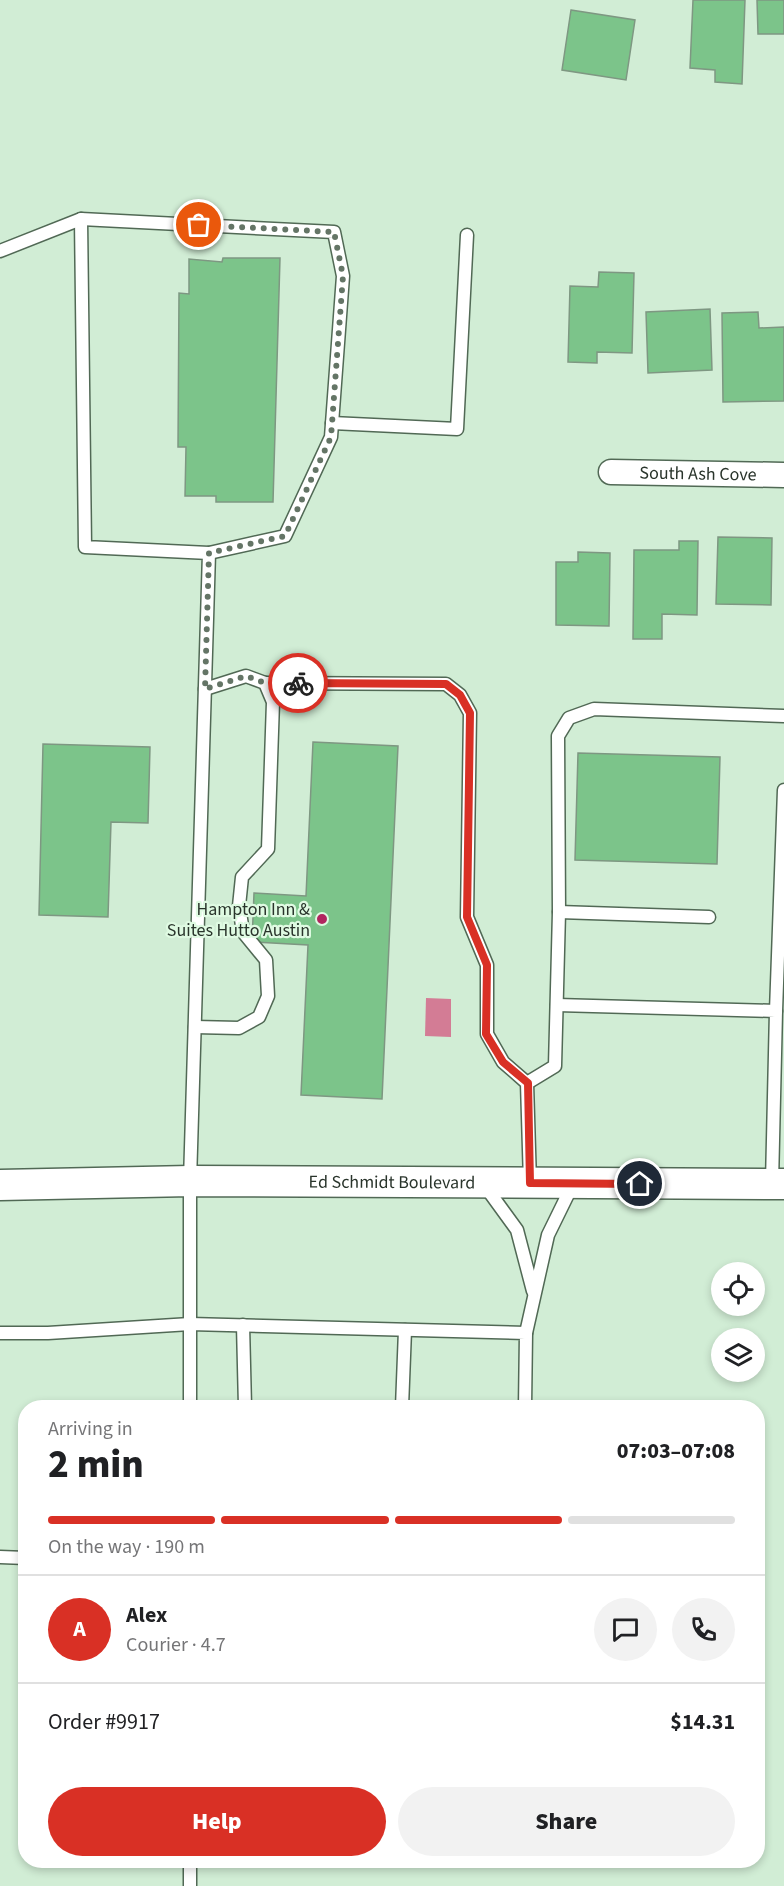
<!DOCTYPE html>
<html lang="en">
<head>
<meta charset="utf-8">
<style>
	body { margin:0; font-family:"Source Sans 3",sans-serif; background:#f2f2f2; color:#202124; height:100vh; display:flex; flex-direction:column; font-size:22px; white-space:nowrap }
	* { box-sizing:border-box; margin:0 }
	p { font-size:20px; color:#757577 }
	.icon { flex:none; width:33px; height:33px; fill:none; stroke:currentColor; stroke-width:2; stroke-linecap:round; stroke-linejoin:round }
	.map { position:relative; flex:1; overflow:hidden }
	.sheet { position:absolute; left:18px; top:1400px; width:747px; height:468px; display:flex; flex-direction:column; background:#fff; border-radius:24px; box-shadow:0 3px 9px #0003 }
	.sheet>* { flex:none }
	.buttons { position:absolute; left:711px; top:1262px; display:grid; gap:12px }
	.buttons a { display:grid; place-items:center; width:54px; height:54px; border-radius:50%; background:#fff; box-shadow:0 3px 9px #0003; font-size:30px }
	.pin { position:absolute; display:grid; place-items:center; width:51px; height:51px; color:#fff; margin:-26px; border:3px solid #fff; border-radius:50%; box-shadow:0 2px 6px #0007 }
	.courier { position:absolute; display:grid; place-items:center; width:60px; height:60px; margin:-30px; border:4px solid #d93025; border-radius:50%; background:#fff; color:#222; box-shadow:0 2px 8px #0007 }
	.overview em { font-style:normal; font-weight:800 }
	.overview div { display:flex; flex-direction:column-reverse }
	.overview { display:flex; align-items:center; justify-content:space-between; height:102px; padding:0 30px }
	h1 { font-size:39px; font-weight:800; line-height:45px }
	.bar { display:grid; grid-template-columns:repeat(4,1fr); gap:9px 6px; align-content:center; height:72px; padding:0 30px }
	.bar i { height:8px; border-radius:4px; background:#e0e0e0 }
	.bar .selected { background:#d93025 }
	.bar p { grid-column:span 4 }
	.line { display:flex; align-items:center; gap:15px; padding:0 30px; border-top:2px solid #e0e0e0 }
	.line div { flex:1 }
	.round { display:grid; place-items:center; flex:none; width:63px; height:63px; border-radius:32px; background:#f2f2f2 }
	.action { display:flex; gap:12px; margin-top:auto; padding:12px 30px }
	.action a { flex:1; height:69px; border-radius:36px; background:#d93025; color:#fff; font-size:24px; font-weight:800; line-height:69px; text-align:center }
	.action a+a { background:#f2f2f2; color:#202124 }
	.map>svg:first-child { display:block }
	.water { fill:#d37c95 }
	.building { fill:#7cc48a; stroke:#7e9782; stroke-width:1.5 }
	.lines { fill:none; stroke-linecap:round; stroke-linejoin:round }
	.service-casing { stroke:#516955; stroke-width:15 }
	.minor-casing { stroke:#516955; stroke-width:27 }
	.tertiary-casing { stroke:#516955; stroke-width:33 }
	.service { stroke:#fff; stroke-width:12 }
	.minor { stroke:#fff; stroke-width:24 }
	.tertiary { stroke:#fff; stroke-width:30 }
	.done { stroke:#647566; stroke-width:6; stroke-dasharray:0 10.8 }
	.route { stroke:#d93025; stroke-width:8 }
	.poi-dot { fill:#b1255f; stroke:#dffae2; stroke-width:2 }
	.labels { text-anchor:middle; stroke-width:4.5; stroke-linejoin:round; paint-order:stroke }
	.street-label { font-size:18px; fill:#29342b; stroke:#dffae2 }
	.poi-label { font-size:18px; fill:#29342b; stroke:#dffae2; text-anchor:end }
</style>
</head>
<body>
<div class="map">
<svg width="784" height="1886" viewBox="0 0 784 1886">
	<rect width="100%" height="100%" fill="#d1edd5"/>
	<path class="water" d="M426,998L451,999V1037L425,1036Z"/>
	<g class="building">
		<path d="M693,0H745L742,84L715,82V70L690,68Z"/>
		<path d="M757,0H784V34H758Z"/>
		<path d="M571,10L635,20L626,80L562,70Z"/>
		<path d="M223,258H280L273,502H216V496H185L186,447H178L179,293L189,294V259L222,262Z"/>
		<path d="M599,272L634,273L632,353L597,352V363L568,362L570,286L598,287Z"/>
		<path d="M710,309L712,370L648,373L646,312Z"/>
		<path d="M758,312L759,328L784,327V401L723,402L722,313Z"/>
		<path d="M718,537L772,538L771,605L716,604Z"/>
		<path d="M679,541H698L697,615L662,614V639H633L634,550H679Z"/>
		<path d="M578,552L610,553L609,626L556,625V562H578Z"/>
		<path d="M313,742L398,746L382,1099L301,1095L308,945L252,942L254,893L306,896Z"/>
		<path d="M43,744L150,747L148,823L111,822L108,917L39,915Z"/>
		<path d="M578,753L720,757L717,864L575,860Z"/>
	</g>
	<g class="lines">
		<g class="service-casing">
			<g id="service">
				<path d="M81,219L85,547L209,553L190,1181V1407"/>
				<path d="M0,251L81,219L334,232L343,276L331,437L285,536L209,553"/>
				<path d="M332,423L457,429L467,235"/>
				<path d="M265,683L446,684L460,695L470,713L467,917L487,965V1034L503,1062L527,1083L530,1183"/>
				<path d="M559,912L709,917"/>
				<path d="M557,1005L776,1011L772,1183"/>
				<path d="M776,1011L784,790"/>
				<path d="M195,1027L239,1028L259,1017L268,996L266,960L243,932L239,906L242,877L268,849L273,702L265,683L246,676L205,689"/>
				<path d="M527,1083L555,1066L559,912L558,736L569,718L594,709L784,716"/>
				<path d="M485,1186L517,1230L533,1291"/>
				<path d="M243,1325L245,1407"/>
				<path d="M0,1333H48L190,1324L526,1333L525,1407"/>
				<path d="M526,1333L548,1235L573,1184"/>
				<path d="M402,1407L405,1330"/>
				<path d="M0,1557L26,1558"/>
				<path d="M190,1860V1886"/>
			</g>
		</g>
		<g class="minor-casing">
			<g id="minor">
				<path id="s1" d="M611,472L784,475"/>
			</g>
		</g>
		<g class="tertiary-casing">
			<g id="tertiary">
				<path id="s2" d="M0,1185L190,1181L784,1184"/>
			</g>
		</g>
		<use href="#service" class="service"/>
		<use href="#minor" class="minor"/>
		<use href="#tertiary" class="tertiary"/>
	</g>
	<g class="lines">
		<path class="done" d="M199,225L334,232L343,276L331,437L285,536L209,553L205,689L246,676L265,683H298"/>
		<path class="route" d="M298,683L446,684L460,695L470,713L467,917L487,965L486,1034L503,1062L528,1083L530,1183L640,1184"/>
	</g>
	<circle class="poi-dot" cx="322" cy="919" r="6"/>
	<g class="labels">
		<g class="street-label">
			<text dy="6" stroke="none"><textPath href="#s1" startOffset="87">South Ash Cove</textPath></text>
			<text dy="6" stroke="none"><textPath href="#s2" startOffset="392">Ed Schmidt Boulevard</textPath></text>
		</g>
		<g class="poi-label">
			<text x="310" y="915">Hampton Inn &amp;<tspan x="310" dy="21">Suites Hutto Austin</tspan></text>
		</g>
	</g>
</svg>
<div class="buttons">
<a><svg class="icon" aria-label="locate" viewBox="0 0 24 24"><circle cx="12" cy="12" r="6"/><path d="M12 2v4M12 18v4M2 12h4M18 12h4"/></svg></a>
<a><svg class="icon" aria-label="layers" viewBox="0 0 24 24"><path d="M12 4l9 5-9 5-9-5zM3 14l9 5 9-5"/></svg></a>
</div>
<div class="pin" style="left:199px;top:225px;background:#ea580c"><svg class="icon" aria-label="bag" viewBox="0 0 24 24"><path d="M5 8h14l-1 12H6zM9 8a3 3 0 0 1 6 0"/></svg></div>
<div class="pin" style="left:640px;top:1184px;background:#1f2937"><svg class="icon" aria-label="home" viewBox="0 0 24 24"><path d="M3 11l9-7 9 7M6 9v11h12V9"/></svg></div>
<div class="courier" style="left:298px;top:683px"><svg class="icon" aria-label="bike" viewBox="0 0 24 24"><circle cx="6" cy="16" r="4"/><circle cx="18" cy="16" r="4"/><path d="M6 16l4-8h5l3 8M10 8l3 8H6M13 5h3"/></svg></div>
<section class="sheet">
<div class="overview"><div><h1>2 min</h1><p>Arriving in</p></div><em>07:03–07:08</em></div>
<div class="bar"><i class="selected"></i><i class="selected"></i><i class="selected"></i><i></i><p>On the way · 190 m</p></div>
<div class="line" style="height:108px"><b class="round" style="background:#d93025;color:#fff">A</b><div><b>Alex</b><p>Courier · 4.7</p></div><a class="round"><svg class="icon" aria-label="chat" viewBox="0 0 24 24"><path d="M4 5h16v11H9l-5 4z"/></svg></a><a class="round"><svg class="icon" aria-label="phone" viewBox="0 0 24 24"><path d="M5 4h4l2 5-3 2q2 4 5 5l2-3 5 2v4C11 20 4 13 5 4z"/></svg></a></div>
<div class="line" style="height:78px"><div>Order #9917</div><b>$14.31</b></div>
<div class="action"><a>Help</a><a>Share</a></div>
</section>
</div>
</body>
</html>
